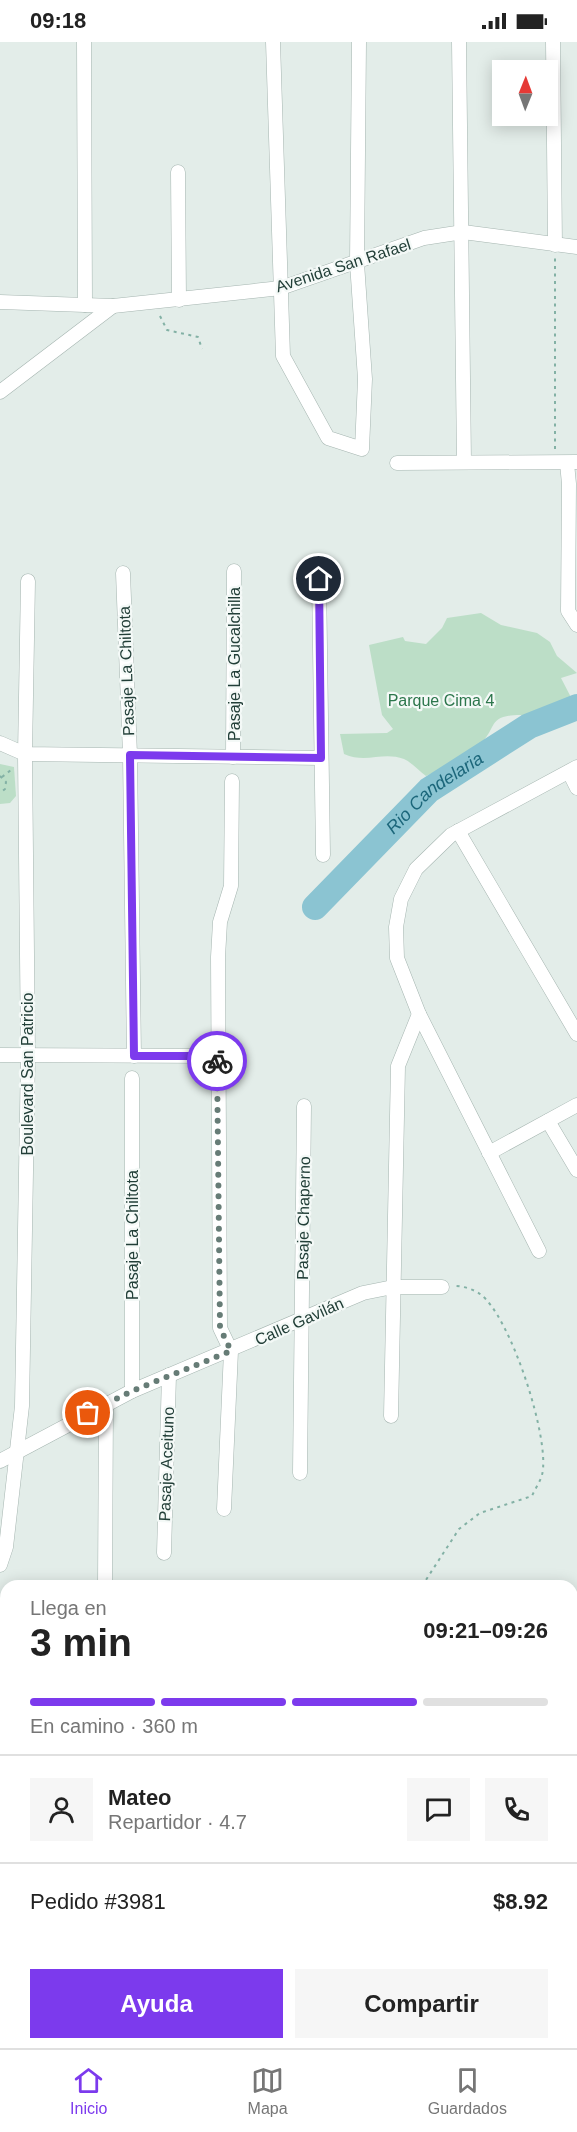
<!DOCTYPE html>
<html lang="es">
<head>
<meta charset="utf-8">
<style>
	body { margin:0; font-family:Helvetica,sans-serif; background:#f6f6f6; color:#222; height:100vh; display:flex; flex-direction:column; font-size:22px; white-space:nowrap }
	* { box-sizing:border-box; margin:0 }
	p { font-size:20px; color:#767676 }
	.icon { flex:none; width:33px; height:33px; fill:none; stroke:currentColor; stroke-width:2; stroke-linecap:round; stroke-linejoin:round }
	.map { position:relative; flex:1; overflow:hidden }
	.side { position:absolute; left:0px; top:1538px; width:578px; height:470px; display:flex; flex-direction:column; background:#fff; border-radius:18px 18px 0 0; box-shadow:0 3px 15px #0003 }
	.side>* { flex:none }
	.needle { width:39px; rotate:1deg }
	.tools { position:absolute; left:492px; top:18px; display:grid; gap:12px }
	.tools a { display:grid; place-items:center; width:66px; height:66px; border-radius:0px; background:#fff; box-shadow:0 3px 15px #0003; font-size:30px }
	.pin { position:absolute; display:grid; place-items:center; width:51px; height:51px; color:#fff; margin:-26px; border:3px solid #fff; border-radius:50%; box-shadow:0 2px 6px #0007 }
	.courier { position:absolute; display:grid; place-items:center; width:60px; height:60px; margin:-30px; border:4px solid #7c3aed; border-radius:50%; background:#fff; color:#222; box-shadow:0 2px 8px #0007 }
	.overview em { font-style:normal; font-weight:700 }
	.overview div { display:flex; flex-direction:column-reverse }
	.overview { display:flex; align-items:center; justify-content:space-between; height:102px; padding:0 30px }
	h1 { font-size:39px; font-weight:700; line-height:45px }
	.bar { display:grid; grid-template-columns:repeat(4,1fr); gap:9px 6px; align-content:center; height:72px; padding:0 30px }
	.bar i { height:8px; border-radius:4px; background:#e0e0e0 }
	.bar .on { background:#7c3aed }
	.bar p { grid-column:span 4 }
	.line { display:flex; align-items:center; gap:15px; padding:0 30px; border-top:2px solid #e0e0e0 }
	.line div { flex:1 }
	.round { display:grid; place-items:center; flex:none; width:63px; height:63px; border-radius:0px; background:#f6f6f6 }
	.cta { display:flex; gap:12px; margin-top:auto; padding:12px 30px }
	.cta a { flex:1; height:69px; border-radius:0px; background:#7c3aed; color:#fff; font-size:24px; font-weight:700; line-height:69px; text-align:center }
	.cta a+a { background:#f6f6f6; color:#222 }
	.status { display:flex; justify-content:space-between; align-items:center; height:42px; padding:0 30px; background:#fff; direction:ltr }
	.status svg { height:16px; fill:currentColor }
	.menu { display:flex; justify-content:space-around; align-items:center; height:84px; border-top:2px solid #e0e0e0; background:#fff; font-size:16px; color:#767676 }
	.menu a { display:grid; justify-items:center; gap:3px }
	.menu .on { color:#7c3aed }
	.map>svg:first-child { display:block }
	.park { fill:#bcdec7 }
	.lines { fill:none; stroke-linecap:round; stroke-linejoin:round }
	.river { stroke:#8bc4d2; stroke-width:26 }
	.minor-casing { stroke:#a5b5b0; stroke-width:15 }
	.path { stroke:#83b1a5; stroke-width:2; stroke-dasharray:3 4.5; stroke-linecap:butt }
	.minor { stroke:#fff; stroke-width:14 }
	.done { stroke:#667c76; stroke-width:6; stroke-dasharray:0 10.8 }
	.route { stroke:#7c3aed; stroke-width:8 }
	.labels { text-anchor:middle; stroke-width:4.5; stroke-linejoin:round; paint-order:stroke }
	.street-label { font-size:16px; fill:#223f38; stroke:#f4f9f7 }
	.park-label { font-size:16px; fill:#2c764c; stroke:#f4f9f7 }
	.water-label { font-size:18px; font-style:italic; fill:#1c677b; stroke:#f4f9f7 }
</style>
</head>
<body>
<div class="status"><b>09:18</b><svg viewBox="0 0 49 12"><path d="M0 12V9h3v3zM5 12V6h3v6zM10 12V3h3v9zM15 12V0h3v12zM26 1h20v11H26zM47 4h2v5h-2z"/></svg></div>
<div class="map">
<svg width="577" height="2006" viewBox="0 0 577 2006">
	<rect width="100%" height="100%" fill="#e3ede9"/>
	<g class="park">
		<path d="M481,571L501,583L537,591L550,600L557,614L577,631L561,636L577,667L555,675L551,669L529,684L521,673C486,673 498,687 479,703C463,717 445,725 426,734C419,729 411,720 404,717C382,709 367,722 344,712L340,692L387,691L393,687L382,673L369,603L403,595L405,599L426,602L442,586L447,576Z"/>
		<path d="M0,722L14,725L16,754L10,761L0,762Z"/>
	</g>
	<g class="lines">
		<g class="river">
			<path id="s1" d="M315,865L429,748L529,684L577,665"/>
			<path d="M572,1570L577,1571"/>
			<path d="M300,2006L301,2001"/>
		</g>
		<g class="minor-casing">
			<g id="minor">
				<path d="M84,0L85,263"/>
				<path d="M273,0L283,314L328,396L362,407L365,337L357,221L359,0"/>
				<path d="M459,0L464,420"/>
				<path d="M553,0L555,203"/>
				<path d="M178,130L179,258"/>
				<path d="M0,260L113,264L281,246L424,196L463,190L577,205"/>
				<path d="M0,350L113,264"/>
				<path d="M397,421L577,420"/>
				<path d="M567,421L569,442L568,569L577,583"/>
				<path d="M123,531L130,713L134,1014"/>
				<path d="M319,537L323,813"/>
				<path d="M0,701L25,712L321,716"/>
				<path d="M233,715L234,529"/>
				<path d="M569,730L577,746"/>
				<path d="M458,789L577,992"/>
				<path d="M0,1013L217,1014"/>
				<path d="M548,1079L577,1128"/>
				<path d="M489,1111L577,1063"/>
				<path d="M539,1209L419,972L397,916L396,885L401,857L416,827L451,793L577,725"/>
				<path d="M132,1349V1036"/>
				<path d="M391,1374L398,1024L419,972"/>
				<path d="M0,1419L132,1349L363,1251L393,1245H442"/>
				<path d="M300,1431L304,1064"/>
				<path d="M224,1467L231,1309L220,1286L218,915L220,880L231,844L232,739"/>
				<path d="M164,1511L169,1333"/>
				<path d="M0,1523L6,1505L22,1364L28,1013L25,712L28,539"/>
				<path d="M105,1544L106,1362"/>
			</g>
		</g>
		<g class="path">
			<path d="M160,274L167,288L198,295L202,307"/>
			<path d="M555,407V215"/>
			<path d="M0,734L6,740L5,747L0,751"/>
			<path d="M2,735L11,728"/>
			<path d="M422,1544L459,1487L480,1471L532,1454C535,1447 540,1440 542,1433C551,1398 510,1273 480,1252C473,1247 463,1244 454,1244"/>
		</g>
		<use href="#minor" class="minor"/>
	</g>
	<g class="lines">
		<path class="done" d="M88,1371L132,1349L231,1309L220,1286L217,1019"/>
		<path class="route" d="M217,1019V1014H134L130,713L321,716L319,537"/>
	</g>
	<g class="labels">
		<g class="street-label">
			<text transform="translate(343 223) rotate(-18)" y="6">Avenida San Rafael</text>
			<text transform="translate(234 622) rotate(-90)" y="6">Pasaje La Gucalchilla</text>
			<text transform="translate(126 629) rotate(-92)" y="6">Pasaje La Chiltota</text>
			<text transform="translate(27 1032) rotate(-90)" y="6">Boulevard San Patricio</text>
			<text transform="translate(303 1176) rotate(-89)" y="6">Pasaje Chaperno</text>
			<text transform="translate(132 1193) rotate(-90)" y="6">Pasaje La Chiltota</text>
			<text transform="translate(299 1279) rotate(-24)" y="6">Calle Gavilán</text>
			<text transform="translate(166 1422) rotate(-88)" y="6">Pasaje Aceituno</text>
		</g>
		<g class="park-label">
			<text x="441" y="664">Parque Cima 4</text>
		</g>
		<g class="water-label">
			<text dy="6" stroke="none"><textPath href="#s1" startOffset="166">Rio Candelaria</textPath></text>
		</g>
	</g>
</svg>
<div class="tools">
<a><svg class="needle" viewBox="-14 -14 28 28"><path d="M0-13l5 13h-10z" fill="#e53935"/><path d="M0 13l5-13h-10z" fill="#767676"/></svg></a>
</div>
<div class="pin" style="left:88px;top:1371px;background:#ea580c"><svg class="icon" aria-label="bag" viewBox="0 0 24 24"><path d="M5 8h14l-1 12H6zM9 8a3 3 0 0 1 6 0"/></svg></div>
<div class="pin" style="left:319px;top:537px;background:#1f2937"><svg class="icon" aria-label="home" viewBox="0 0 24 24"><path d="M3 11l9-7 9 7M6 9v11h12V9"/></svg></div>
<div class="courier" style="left:217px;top:1019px"><svg class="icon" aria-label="bike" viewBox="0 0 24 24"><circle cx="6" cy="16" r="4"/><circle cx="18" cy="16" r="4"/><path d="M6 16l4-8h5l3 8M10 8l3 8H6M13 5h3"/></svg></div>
<section class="side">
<div class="overview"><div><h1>3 min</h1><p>Llega en</p></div><em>09:21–09:26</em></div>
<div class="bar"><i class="on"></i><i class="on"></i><i class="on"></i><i></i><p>En camino · 360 m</p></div>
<div class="line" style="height:108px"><a class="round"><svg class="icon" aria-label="person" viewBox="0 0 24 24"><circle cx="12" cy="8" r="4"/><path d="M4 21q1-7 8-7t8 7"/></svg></a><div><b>Mateo</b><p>Repartidor · 4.7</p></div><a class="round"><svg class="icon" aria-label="chat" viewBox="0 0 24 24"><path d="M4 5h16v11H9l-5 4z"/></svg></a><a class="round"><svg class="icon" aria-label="phone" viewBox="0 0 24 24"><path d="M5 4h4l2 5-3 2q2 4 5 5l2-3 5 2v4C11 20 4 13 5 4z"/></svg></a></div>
<div class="line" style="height:78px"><div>Pedido #3981</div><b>$8.92</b></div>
<div class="cta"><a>Ayuda</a><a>Compartir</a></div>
</section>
</div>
<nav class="menu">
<a class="on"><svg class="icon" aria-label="home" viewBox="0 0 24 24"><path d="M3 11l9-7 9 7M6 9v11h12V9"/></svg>Inicio</a>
<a><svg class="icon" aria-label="map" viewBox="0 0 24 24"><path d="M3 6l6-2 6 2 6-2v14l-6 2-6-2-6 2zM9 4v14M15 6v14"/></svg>Mapa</a>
<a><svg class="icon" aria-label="saved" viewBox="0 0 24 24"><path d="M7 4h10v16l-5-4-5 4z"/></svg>Guardados</a>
</nav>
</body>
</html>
